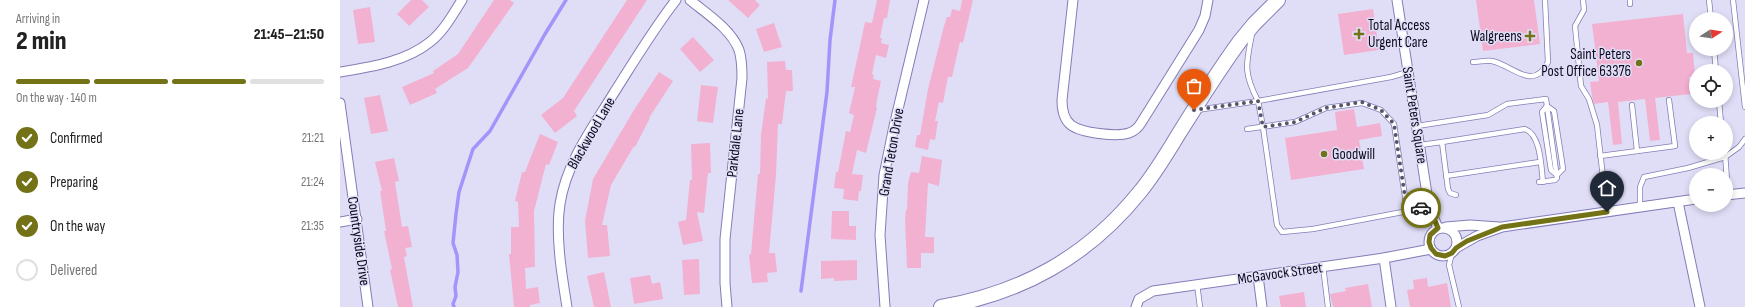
<!DOCTYPE html>
<html lang="en">
<head>
<meta charset="utf-8">
<style>
	body { margin:0; font-family:"Sofia Sans Condensed",sans-serif; background:#f2f2f2; color:#222; height:100vh; display:flex; flex-direction:column; font-size:15px; white-space:nowrap }
	* { box-sizing:border-box; margin:0 }
	p { font-size:13px; color:#767676 }
	.icon { flex:none; width:22px; height:22px; fill:none; stroke:currentColor; stroke-width:2; stroke-linecap:round; stroke-linejoin:round }
	.map { position:relative; flex:1; overflow:hidden }
	.drawer { display:flex; flex-direction:column; background:#fff; width:340px }
	.drawer>* { flex:none }
	.needle { width:26px; rotate:78deg }
	.fabs { position:absolute; left:1349px; top:12px; display:grid; gap:8px }
	.fabs a { display:grid; place-items:center; width:44px; height:44px; border-radius:50%; background:#fff; box-shadow:0 2px 6px #0003; font-size:20px }
	.pin { position:absolute; display:grid; place-items:center; width:34px; height:34px; color:#fff; margin:-41px -17px; border-radius:50% 50% 50% 0; rotate:-45deg; box-shadow:0 0 4px #0007 }
	.pin .icon { rotate:45deg }
	.courier { position:absolute; display:grid; place-items:center; width:40px; height:40px; margin:-20px; border:3px solid #737216; border-radius:50%; background:#fff; color:#222; box-shadow:0 1px 5px #0007 }
	.summary em { font-style:normal; font-weight:800 }
	.summary div { display:flex; flex-direction:column-reverse }
	.summary { display:flex; align-items:center; justify-content:space-between; height:68px; padding:0 16px }
	h1 { font-size:26px; font-weight:800; line-height:30px }
	.bar { display:grid; grid-template-columns:repeat(4,1fr); gap:6px 4px; align-content:center; height:48px; padding:0 16px }
	.bar i { height:5px; border-radius:3px; background:#e0e0e0 }
	.bar .on { background:#737216 }
	.bar p { grid-column:span 4 }
	ol { padding:0 16px; list-style:none }
	li { display:flex; align-items:center; gap:12px; height:44px }
	li p { margin-inline-start:auto }
	li .icon { padding:4px; border-radius:50%; background:#737216; color:#fff; stroke-width:4 }
	li:last-child { color:#767676 }
	li i { width:22px; height:22px; border:2px solid #e0e0e0; border-radius:50% }
	main { display:flex; flex:1; min-height:0 }
	.map>svg:first-child { display:block }
	.lines { fill:none; stroke-linecap:round; stroke-linejoin:round }
	.stream { stroke:#a394fb; stroke-width:3.5 }
	.building { fill:#f2b1d0 }
	.lane-casing { stroke:#837db6; stroke-width:6 }
	.street-casing { stroke:#837db6; stroke-width:11 }
	.primary-casing { stroke:#837db6; stroke-width:16 }
	.lane { stroke:#fff; stroke-width:4.5 }
	.street { stroke:#fff; stroke-width:9 }
	.primary { stroke:#fff; stroke-width:14 }
	.done { stroke:#58556b; stroke-width:4; stroke-dasharray:0 7.2 }
	.route { stroke:#737216; stroke-width:5 }
	.poi-dot { fill:#737216; stroke:#e0def7; stroke-width:1.5 }
	.labels { text-anchor:middle; stroke-width:3; stroke-linejoin:round; paint-order:stroke }
	.poi-label { font-size:15px; fill:#0e0b1f; stroke:#e0def7; text-anchor:start }
	.street-label { font-size:15px; fill:#0e0b1f; stroke:#e0def7 }
</style>
</head>
<body>
<main>
<section class="drawer">
<div class="summary"><div><h1>2 min</h1><p>Arriving in</p></div><em>21:45–21:50</em></div>
<div class="bar"><i class="on"></i><i class="on"></i><i class="on"></i><i></i><p>On the way · 140 m</p></div>
<ol>
<li><svg class="icon" aria-label="check" viewBox="0 0 24 24"><path d="M5 12l5 5 9-10"/></svg>Confirmed<p>21:21</p></li>
<li><svg class="icon" aria-label="check" viewBox="0 0 24 24"><path d="M5 12l5 5 9-10"/></svg>Preparing<p>21:24</p></li>
<li><svg class="icon" aria-label="check" viewBox="0 0 24 24"><path d="M5 12l5 5 9-10"/></svg>On the way<p>21:35</p></li>
<li><i></i>Delivered</li>
</ol>
</section>
<div class="map">
<svg width="1405" height="307" viewBox="0 0 1405 307">
	<rect width="100%" height="100%" fill="#e0def7"/>
	<g class="lines">
		<g class="stream">
			<path d="M461,291L487,92L490,40L495,0"/>
			<path d="M114,307L113,304L116,296L115,287L118,272L117,255L113,243L116,214L119,192L133,149L150,131L205,34L226,0"/>
		</g>
	</g>
	<g class="building">
		<path d="M71,0H82L89,7L69,26L57,14Z"/>
		<path d="M154,0H170L174,3L128,68L95,89L97,93L70,105L62,87L94,73L93,71L118,54Z"/>
		<path d="M287,0H307L234,111L237,116L215,133L201,115L223,98Z"/>
		<path d="M388,0H415L420,5L408,18Z"/>
		<path d="M537,0H550L547,18H544L540,38H542L541,43L549,45L546,58L536,55L532,74L534,75L533,79L541,81L537,100L536,107L537,108L526,153L517,150L512,174L523,175L521,191H519L518,201L503,199L504,189L494,188L496,172H498L506,131L510,132L514,115L509,113L515,87H511L519,50L525,22L532,23Z"/>
		<path d="M622,0H633L623,43L620,42L612,77H608L603,103L599,102L595,121H598L595,140L590,139L588,150L575,147L577,135H580L588,89L604,26L607,17H610L612,9L620,11Z"/>
		<path d="M1136,0H1194L1200,44L1143,51Z"/>
		<path d="M30,7L35,42L18,44L13,10Z"/>
		<path d="M1033,9L1039,50L1004,55L998,14Z"/>
		<path d="M1343,14L1347,53H1353L1355,76L1349,77L1351,94L1315,98L1320,140L1310,141L1305,99L1278,102L1282,144L1273,145L1268,102L1254,104L1252,96L1250,82L1259,81L1252,24Z"/>
		<path d="M434,23L442,47L424,52L416,29Z"/>
		<path d="M353,37L374,60L360,72L340,49Z"/>
		<path d="M445,61L446,70H452L453,91H446L442,124H438L436,175L429,253H435L437,272L427,273L428,282L412,283L409,255L411,254L418,174H420L421,135L426,98L428,99L427,62Z"/>
		<path d="M319,72L333,81L309,118H310L295,147L294,146L271,185L262,225H267L270,256L248,258L245,221L253,179L294,110Z"/>
		<path d="M361,85L378,87L373,123L357,121Z"/>
		<path d="M40,95L48,131L31,134L24,98Z"/>
		<path d="M1014,109L1017,127L1040,123L1042,136L1019,140L1024,169L951,180L945,138L997,130L995,112Z"/>
		<path d="M200,134L218,142L209,165L206,164L194,211L195,267L185,268L186,289L198,287L200,303L190,305V307H174L169,254H171V227H179L178,202L175,201L182,172H185Z"/>
		<path d="M370,143L371,173H368L364,213L357,212L363,241L343,245L338,222L346,220L350,180H352L351,144Z"/>
		<path d="M582,156L602,160L599,186L588,183L585,237H594V253H581V268H567L565,219L566,210H567L568,183L571,172L579,173Z"/>
		<path d="M54,158L59,181L55,182L62,227L68,226L72,247L65,248L67,256L64,257L73,307H58L50,270L52,269L44,231H46L40,191H42L35,162Z"/>
		<path d="M492,211H509V226H516V240L491,239Z"/>
		<path d="M359,259L360,294L344,295L342,260Z"/>
		<path d="M517,260V280L494,281V278L481,279V261Z"/>
		<path d="M264,272L271,307H254L247,276Z"/>
		<path d="M310,275L312,284L320,282L323,299L294,304L290,278Z"/>
		<path d="M1087,278L1088,287L1107,283L1111,307H1070L1067,290L1074,289L1073,280Z"/>
		<path d="M1028,284L1032,307H993L990,294L1006,291L1005,288Z"/>
		<path d="M964,292L966,307H941L939,296Z"/>
	</g>
	<g class="lines">
		<g class="lane-casing">
			<g id="lane">
				<path d="M1243,0L1244,10L1235,26L1241,86L1249,99L1257,125L1267,212"/>
				<path d="M1290,0V4"/>
				<path d="M1369,0L1371,19"/>
				<path d="M1393,0L1405,107"/>
				<path d="M1374,49L1376,71"/>
				<path d="M1133,62C1139,62 1146,60 1152,61C1174,66 1193,92 1208,62L1205,0"/>
				<path d="M1068,72L1051,77L918,101L923,127L937,225L942,232L973,229L1089,207"/>
				<path d="M1379,101L1381,123"/>
				<path d="M1292,105L1297,151"/>
				<path d="M1207,106L1214,111L1222,162L1223,169L1217,175"/>
				<path d="M1207,106L1202,112L1211,170L1217,175"/>
				<path d="M857,110L918,101C903,72 906,64 912,34"/>
				<path d="M1077,126L1148,115L1167,104L1206,99L1217,178L1215,180L1199,182"/>
				<path d="M907,129L955,122L986,108L1022,103L1041,110L1054,124L1067,210"/>
				<path d="M1102,142L1185,129C1201,135 1201,166 1203,182"/>
				<path d="M1080,145L1102,142L1108,189L1110,193L1116,195"/>
				<path d="M1385,153L1388,195"/>
				<path d="M1260,156L1335,146L1329,100"/>
				<path d="M1106,176L1200,162"/>
				<path d="M1300,208V187L1304,177L1348,168L1385,157L1399,147L1405,139"/>
				<path d="M1112,253L1109,265L1119,307"/>
				<path d="M983,266L988,307"/>
				<path d="M857,284L860,307"/>
			</g>
		</g>
		<g class="street-casing">
			<g id="street">
				<path d="M350,0C367,14 391,29 399,50C402,59 402,69 402,78L385,239V283L387,307"/>
				<path d="M733,0L722,100C722,109 723,119 731,125C741,133 777,137 789,133C795,131 798,128 801,123L859,30L865,16L868,0"/>
				<path d="M1057,0L1089,207L1098,228"/>
				<path d="M0,72C31,67 65,62 90,42C104,31 113,14 122,0"/>
				<path d="M0,103L28,307"/>
				<path d="M1386,195L1405,193"/>
				<path d="M1338,202L1360,307"/>
				<path d="M0,222L17,219"/>
				<path d="M1106,227L1130,225L1159,227"/>
				<circle cx="1103" cy="242" r="14"/>
				<path d="M1116,248L1137,236L1162,227L1356,199"/>
				<path d="M1044,258L1051,307"/>
				<path d="M918,276L922,307"/>
				<path d="M227,307C222,276 215,235 220,204C226,164 251,130 272,96C293,63 312,31 336,0"/>
				<path d="M545,307L540,235L544,175L554,126L584,0"/>
				<path d="M796,307L799,299L813,291L1044,258L1091,249"/>
			</g>
		</g>
		<g class="primary-casing">
			<path id="primary" d="M601,307C682,293 747,257 799,193C814,175 826,155 838,135C858,103 878,71 900,41L914,24L938,0"/>
		</g>
		<use href="#lane" class="lane"/>
		<use href="#street" class="street"/>
		<use href="#primary" class="primary"/>
	</g>
	<g class="lines">
		<path class="done" d="M854,110L918,101L923,127L955,122L986,108L1022,102L1041,110L1054,124L1067,210L1081,208"/>
		<path class="route" d="M1081,208L1089,207L1098,228L1090,235L1089,242L1091,248L1096,254L1105,256L1112,253L1116,248L1127,241L1162,227L1267,212"/>
	</g>
	<g class="poi-dot">
		<path d="M1017 28h4v4h4v4h-4v4h-4v-4h-4v-4h4z"/>
		<path d="M1188 30h4v4h4v4h-4v4h-4v-4h-4v-4h4z"/>
		<circle cx="1299" cy="63" r="4"/>
		<circle cx="984" cy="154" r="4"/>
	</g>
	<g class="labels">
		<g class="poi-label">
			<text x="1028" y="30">Total Access<tspan x="1028" dy="17">Urgent Care</tspan></text>
			<text x="1182" y="41" text-anchor="end">Walgreens</text>
			<text x="1291" y="59" text-anchor="end">Saint Peters<tspan x="1291" dy="17">Post Office 63376</tspan></text>
			<text x="992" y="159">Goodwill</text>
		</g>
		<g class="street-label">
			<text transform="translate(1075 115) rotate(81)" y="5">Saint Peters Square</text>
			<text transform="translate(251 133) rotate(-60)" y="5">Blackwood Lane</text>
			<text transform="translate(395 143) rotate(-84)" y="5">Parkdale Lane</text>
			<text transform="translate(551 152) rotate(-80)" y="5">Grand Teton Drive</text>
			<text transform="translate(19 241) rotate(82)" y="5">Countryside Drive</text>
			<text transform="translate(940 273) rotate(-8)" y="5">McGavock Street</text>
		</g>
	</g>
</svg>
<div class="fabs">
<a><svg class="needle" viewBox="-14 -14 28 28"><path d="M0-13l5 13h-10z" fill="#e53935"/><path d="M0 13l5-13h-10z" fill="#767676"/></svg></a>
<a><svg class="icon" aria-label="locate" viewBox="0 0 24 24"><circle cx="12" cy="12" r="6"/><path d="M12 2v4M12 18v4M2 12h4M18 12h4"/></svg></a>
<a>+</a>
<a>−</a>
</div>
<div class="pin" style="left:854px;top:110px;background:#ea580c"><svg class="icon" aria-label="bag" viewBox="0 0 24 24"><path d="M5 8h14l-1 12H6zM9 8a3 3 0 0 1 6 0"/></svg></div>
<div class="pin" style="left:1267px;top:212px;background:#1f2937"><svg class="icon" aria-label="home" viewBox="0 0 24 24"><path d="M3 11l9-7 9 7M6 9v11h12V9"/></svg></div>
<div class="courier" style="left:1081px;top:208px"><svg class="icon" aria-label="car" viewBox="0 0 24 24"><path d="M5 17H2v-5l4-1 3-4h7l3 4 3 1v5h-3M9 17h6M6 11h13"/><circle cx="7" cy="17" r="2"/><circle cx="17" cy="17" r="2"/></svg></div>
</div>
</main>
</body>
</html>
